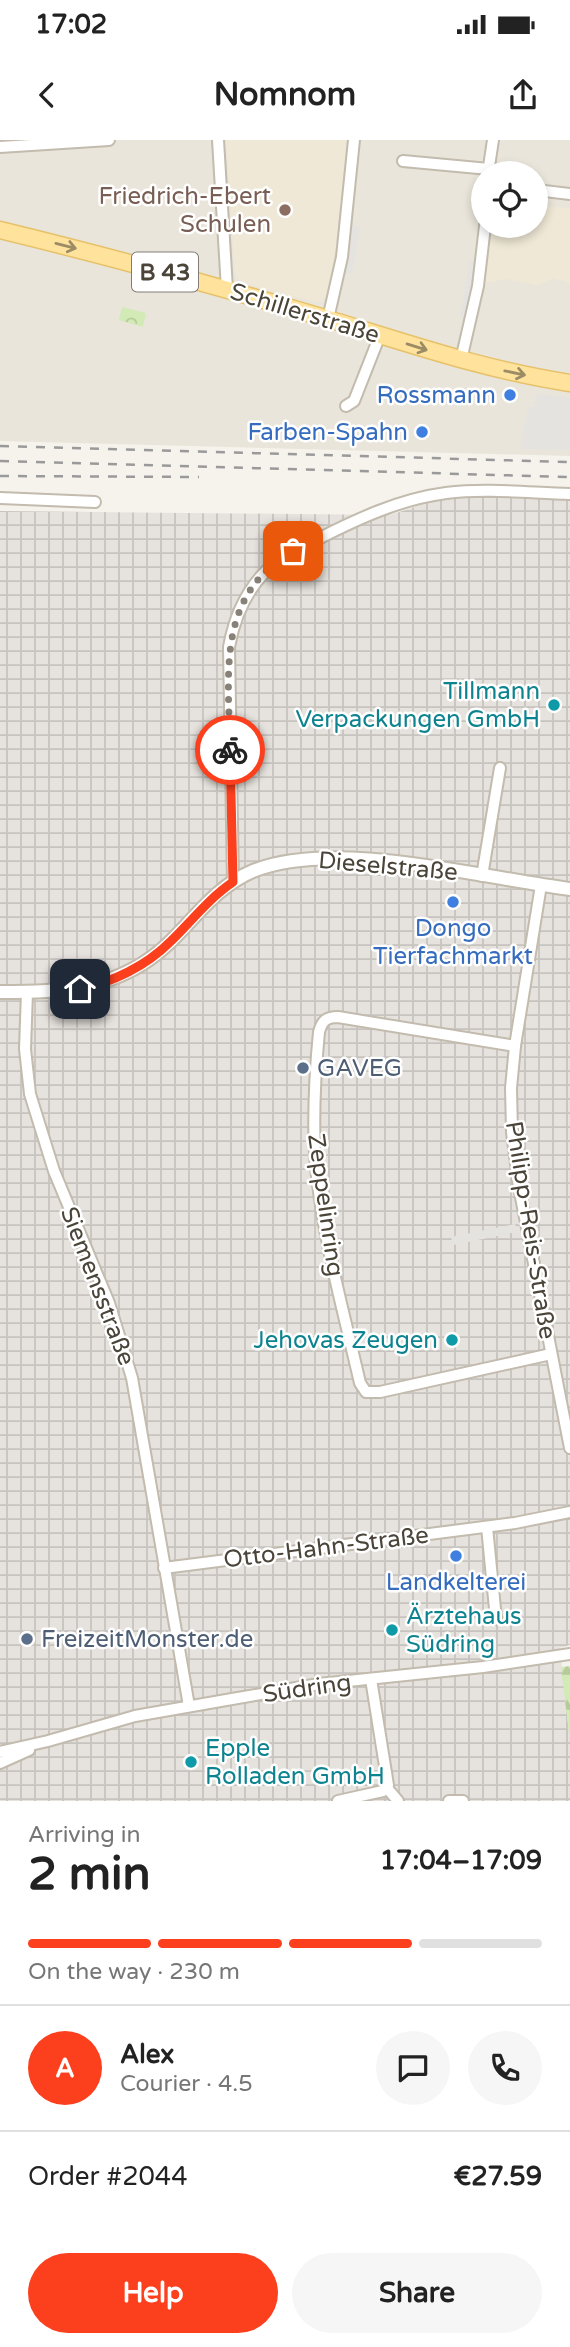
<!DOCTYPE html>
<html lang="en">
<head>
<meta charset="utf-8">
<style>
	body { margin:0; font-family:"Varela Round",sans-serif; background:#f6f6f6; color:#222; height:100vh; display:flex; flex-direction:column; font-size:26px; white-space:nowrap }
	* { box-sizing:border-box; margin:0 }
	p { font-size:23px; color:#767676 }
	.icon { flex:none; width:38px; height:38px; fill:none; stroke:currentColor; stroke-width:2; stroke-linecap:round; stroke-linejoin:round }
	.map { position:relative; height:1661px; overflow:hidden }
	.drawer { display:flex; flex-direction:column; background:#fff; flex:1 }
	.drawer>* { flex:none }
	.controls { position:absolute; left:471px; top:21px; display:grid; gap:14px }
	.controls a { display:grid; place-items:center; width:77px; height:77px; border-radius:50%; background:#fff; box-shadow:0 4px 10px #0003; font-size:35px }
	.pin { position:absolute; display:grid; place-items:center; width:60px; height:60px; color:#fff; margin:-30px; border-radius:14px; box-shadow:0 4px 10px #0006 }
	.courier { position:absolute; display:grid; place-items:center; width:70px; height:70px; margin:-35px; border:5px solid #fc3f1d; border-radius:50%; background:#fff; color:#222; box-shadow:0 2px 9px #0007 }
	.head em { font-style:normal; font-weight:700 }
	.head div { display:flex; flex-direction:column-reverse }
	.head { display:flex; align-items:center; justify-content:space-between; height:119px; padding:0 28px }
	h1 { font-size:46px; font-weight:700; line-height:52px }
	.bar { display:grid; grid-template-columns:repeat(4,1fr); gap:10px 7px; align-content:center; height:84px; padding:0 28px }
	.bar i { height:9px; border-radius:5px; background:#e0e0e0 }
	.bar .active { background:#fc3f1d }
	.bar p { grid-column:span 4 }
	.line { display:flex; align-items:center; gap:18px; padding:0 28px; border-top:2px solid #e0e0e0 }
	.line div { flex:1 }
	.round { display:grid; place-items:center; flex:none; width:74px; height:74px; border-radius:37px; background:#f6f6f6 }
	.button { display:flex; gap:14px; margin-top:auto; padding:14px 28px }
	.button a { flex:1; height:80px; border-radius:42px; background:#fc3f1d; color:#fff; font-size:28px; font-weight:700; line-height:80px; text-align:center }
	.button a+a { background:#f6f6f6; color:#222 }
	.status { display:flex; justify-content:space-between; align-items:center; height:49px; padding:0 35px; background:#fff; direction:ltr }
	.status svg { height:19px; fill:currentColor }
	header { display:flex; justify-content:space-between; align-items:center; height:91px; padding:0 28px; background:#fff; font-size:32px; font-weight:700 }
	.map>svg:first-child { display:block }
	.residential { fill:#eae5da; fill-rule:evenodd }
	.industrial { fill:url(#industrial-grid) }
	.education { fill:#efe8d6 }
	.forest { fill:url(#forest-firs) }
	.park { fill:url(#park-crowns) }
	.parking { fill:#e5e3e0 }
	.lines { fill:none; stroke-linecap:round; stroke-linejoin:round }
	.minor-casing { stroke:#c2bbae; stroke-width:14 }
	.tertiary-casing { stroke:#c2bbae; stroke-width:16 }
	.primary-casing { stroke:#e6c16a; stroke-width:19 }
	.minor { stroke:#fff; stroke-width:10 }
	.tertiary { stroke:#fff; stroke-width:12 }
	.primary { stroke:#ffe39c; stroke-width:16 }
	.rail { stroke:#9a9a9a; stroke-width:2.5; stroke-dasharray:9 9; stroke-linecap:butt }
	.oneway { stroke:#9c8c66 }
	.done { stroke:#878178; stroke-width:7; stroke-dasharray:0 12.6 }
	.route { stroke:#fc3f1d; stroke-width:9 }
	.education-dot { fill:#8d6e63; stroke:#fff; stroke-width:2.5 }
	.shop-dot { fill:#3f7fe0; stroke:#fff; stroke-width:2.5 }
	.culture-dot { fill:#0f9aa8; stroke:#fff; stroke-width:2.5 }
	.service-dot { fill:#5c6f8a; stroke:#fff; stroke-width:2.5 }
	.labels { text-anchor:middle; stroke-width:5; stroke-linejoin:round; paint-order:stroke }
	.shield { fill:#fff; stroke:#817c74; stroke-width:2 }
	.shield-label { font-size:23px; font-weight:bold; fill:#4b4439 }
	.education-label { font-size:24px; fill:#785e54; stroke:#fff; text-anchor:end }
	.street-label { font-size:24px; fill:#4b4439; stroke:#fff }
	.shop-label { font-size:24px; fill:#366cbe; stroke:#fff; text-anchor:end }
	.culture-label { font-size:24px; fill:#0d838f; stroke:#fff; text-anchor:end }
	.service-label { font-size:24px; fill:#4e5e75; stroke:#fff; text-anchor:start }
</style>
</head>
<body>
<div class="status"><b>17:02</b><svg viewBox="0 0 49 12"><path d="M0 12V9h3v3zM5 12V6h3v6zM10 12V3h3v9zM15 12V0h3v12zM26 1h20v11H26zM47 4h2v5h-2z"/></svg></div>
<header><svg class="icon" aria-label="back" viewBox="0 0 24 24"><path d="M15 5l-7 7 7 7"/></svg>Nomnom<svg class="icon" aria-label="share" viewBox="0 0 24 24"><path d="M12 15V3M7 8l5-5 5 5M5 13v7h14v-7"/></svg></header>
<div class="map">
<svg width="570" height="1661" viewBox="0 0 570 1661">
	<defs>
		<pattern id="industrial-grid" width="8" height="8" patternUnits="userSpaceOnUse" patternTransform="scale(1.75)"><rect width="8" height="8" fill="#e6e2dd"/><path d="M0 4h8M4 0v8" fill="none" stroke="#c7c3be"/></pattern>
		<pattern id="forest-firs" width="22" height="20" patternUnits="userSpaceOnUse" patternTransform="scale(1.75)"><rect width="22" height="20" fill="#d2eab5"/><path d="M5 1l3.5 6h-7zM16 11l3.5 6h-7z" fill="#b6ca9c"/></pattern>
		<pattern id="park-crowns" width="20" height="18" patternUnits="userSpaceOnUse" patternTransform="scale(1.75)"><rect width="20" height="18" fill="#d2eab5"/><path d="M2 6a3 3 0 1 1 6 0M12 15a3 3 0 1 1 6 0" fill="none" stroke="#b6ca9c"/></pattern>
	</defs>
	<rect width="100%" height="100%" fill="#f6f3ec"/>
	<path class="residential" d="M0,0H570V316L0,301ZM483,33H536V86H483Z"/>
	<path class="industrial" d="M466,356L570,360V1505L560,1508L570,1602V1661H0V371L390,375L439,359Z"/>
	<g class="education">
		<path d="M226,0H347L336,104L328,153L323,161L315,162L250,145L239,140L235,134Z"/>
		<path d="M536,65L570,69V143L554,138L538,145L507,139L484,143L492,86H536Z"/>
	</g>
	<path class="forest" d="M570,1526V1602L561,1527Z"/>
	<path class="park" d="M122,167L146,173L143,187L119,180Z"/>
	<g class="parking">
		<path d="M352,85L360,86L353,132L345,135Z"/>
		<path d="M470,120L478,122L466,184L460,174Z"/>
		<path d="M537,253L570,258V310L520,309L528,267H534Z"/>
		<path d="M515,1084L517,1092L453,1105L451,1097Z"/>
	</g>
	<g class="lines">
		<g class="minor-casing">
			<g id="minor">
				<path d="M218,0L227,149"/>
				<path d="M0,7L109,0"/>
				<path d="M403,21L489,29"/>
				<path d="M488,33L493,0"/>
				<path d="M536,50L570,54"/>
				<path d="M328,179L342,117L354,0"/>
				<path d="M461,220L478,146L485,86"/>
				<path d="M346,266L354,261L380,195"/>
				<path d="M0,358L95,362"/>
				<path d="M482,736L500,628"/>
				<path d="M233,742L229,507C234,479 245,452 266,431C280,417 298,409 316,400C357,379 400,359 446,353C487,348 530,353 570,354"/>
				<path d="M541,745L515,906L511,948L512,992L519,1047L570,1308"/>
				<path d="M27,852L25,909L30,954L54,1031L109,1163L132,1238L189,1566"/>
				<path d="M515,906L338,877C326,877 322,881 319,892C315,933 313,974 315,1016C321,1092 343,1169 360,1243L366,1252H380L551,1214"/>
				<path d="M487,1387L496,1479"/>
				<path d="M164,1428L515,1383L570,1372"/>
				<path d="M0,1612L48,1601L135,1576L232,1559L319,1544L483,1527L570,1514"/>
				<path d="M0,1623L29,1610"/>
				<path d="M387,1648L398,1661"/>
				<path d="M338,1661L383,1651L388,1645L371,1539"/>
				<path d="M449,1661H463"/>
			</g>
		</g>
		<g class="tertiary-casing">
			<path id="tertiary" d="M0,852C63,852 120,850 169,803C196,777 217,746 253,731C335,698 482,738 570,749"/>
		</g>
		<g class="primary-casing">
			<path id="primary" d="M0,90C107,116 213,145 318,176C402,201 483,230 570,243"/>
		</g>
		<use href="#minor" class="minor"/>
		<use href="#tertiary" class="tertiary"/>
		<use href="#primary" class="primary"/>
		<g class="rail">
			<path d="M0,306L570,322"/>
			<path d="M0,321L570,337"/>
			<path d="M0,336L199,337"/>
		</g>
	</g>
	<defs><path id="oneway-shaft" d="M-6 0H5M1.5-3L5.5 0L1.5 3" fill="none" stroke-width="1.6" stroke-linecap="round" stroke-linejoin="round" transform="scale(1.75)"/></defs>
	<g class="oneway">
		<use href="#oneway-shaft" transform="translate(66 106) rotate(14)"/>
		<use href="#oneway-shaft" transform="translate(417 207) rotate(17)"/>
		<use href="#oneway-shaft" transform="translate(515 233) rotate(12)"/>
	</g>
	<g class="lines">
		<path class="done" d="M230,610C229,534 215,456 293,411"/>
		<path class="route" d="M80,849C113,842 146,826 170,802C191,782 208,759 233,742L230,610"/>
	</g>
	<circle class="education-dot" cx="285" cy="70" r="7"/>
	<g class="shop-dot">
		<circle cx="510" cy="255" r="7"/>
		<circle cx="422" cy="292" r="7"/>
		<circle cx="453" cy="762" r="7"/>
		<circle cx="456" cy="1416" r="7"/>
	</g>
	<g class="culture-dot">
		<circle cx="554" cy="565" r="7"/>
		<circle cx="452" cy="1200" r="7"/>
		<circle cx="392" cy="1490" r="7"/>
		<circle cx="191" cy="1622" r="7"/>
	</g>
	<g class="service-dot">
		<circle cx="303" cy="928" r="7"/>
		<circle cx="27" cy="1499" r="7"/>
	</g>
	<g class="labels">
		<rect class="shield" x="132" y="112.5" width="66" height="39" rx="5"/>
		<g class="shield-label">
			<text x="165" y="140">B 43</text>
		</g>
		<g class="education-label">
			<text x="271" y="64">Friedrich-Ebert<tspan x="271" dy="28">Schulen</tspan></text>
		</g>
		<g class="street-label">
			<text transform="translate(305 173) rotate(17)" y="8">Schillerstraße</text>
			<text transform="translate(388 726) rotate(5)" y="8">Dieselstraße</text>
			<text transform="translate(326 1065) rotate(82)" y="8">Zeppelinring</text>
			<text transform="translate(531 1090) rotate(81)" y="8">Philipp-Reis-Straße</text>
			<text transform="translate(98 1146) rotate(69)" y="8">Siemensstraße</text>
			<text transform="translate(326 1407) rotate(-7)" y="8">Otto-Hahn-Straße</text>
			<text transform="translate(307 1548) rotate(-8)" y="8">Südring</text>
		</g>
		<g class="shop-label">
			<text x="496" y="263">Rossmann</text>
			<text x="408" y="300">Farben-Spahn</text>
			<text x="453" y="796" text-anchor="middle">Dongo<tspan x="453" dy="28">Tierfachmarkt</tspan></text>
			<text x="456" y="1450" text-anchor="middle">Landkelterei</text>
		</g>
		<g class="culture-label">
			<text x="540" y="559">Tillmann<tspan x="540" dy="28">Verpackungen GmbH</tspan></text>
			<text x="438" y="1208">Jehovas Zeugen</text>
			<text x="406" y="1484" text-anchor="start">Ärztehaus<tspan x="406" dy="28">Südring</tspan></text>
			<text x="205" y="1616" text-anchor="start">Epple<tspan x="205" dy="28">Rolladen GmbH</tspan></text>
		</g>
		<g class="service-label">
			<text x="317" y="936">GAVEG</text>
			<text x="41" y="1507">FreizeitMonster.de</text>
		</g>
	</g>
</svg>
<div class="controls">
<a><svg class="icon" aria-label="locate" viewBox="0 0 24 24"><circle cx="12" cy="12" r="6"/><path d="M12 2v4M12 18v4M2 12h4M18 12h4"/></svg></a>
</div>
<div class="pin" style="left:293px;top:411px;background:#ea580c"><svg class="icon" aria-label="bag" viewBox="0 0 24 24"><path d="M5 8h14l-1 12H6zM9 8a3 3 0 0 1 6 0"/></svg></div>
<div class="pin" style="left:80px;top:849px;background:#1f2937"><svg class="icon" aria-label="home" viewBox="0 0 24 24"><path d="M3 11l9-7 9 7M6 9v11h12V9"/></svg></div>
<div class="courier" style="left:230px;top:610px"><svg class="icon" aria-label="bike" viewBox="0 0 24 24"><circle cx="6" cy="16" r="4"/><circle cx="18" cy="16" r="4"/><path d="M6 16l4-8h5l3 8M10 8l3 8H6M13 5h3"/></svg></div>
</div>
<section class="drawer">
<div class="head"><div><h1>2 min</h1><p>Arriving in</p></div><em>17:04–17:09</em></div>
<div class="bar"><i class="active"></i><i class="active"></i><i class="active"></i><i></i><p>On the way · 230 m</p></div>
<div class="line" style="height:126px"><b class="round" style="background:#fc3f1d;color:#fff">A</b><div><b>Alex</b><p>Courier · 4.5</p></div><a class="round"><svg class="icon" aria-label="chat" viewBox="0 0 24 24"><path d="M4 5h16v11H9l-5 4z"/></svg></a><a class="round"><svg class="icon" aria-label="phone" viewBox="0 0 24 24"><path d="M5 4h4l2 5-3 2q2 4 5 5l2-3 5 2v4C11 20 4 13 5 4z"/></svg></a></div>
<div class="line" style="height:91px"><div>Order #2044</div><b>€27.59</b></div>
<div class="button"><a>Help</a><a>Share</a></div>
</section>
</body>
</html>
